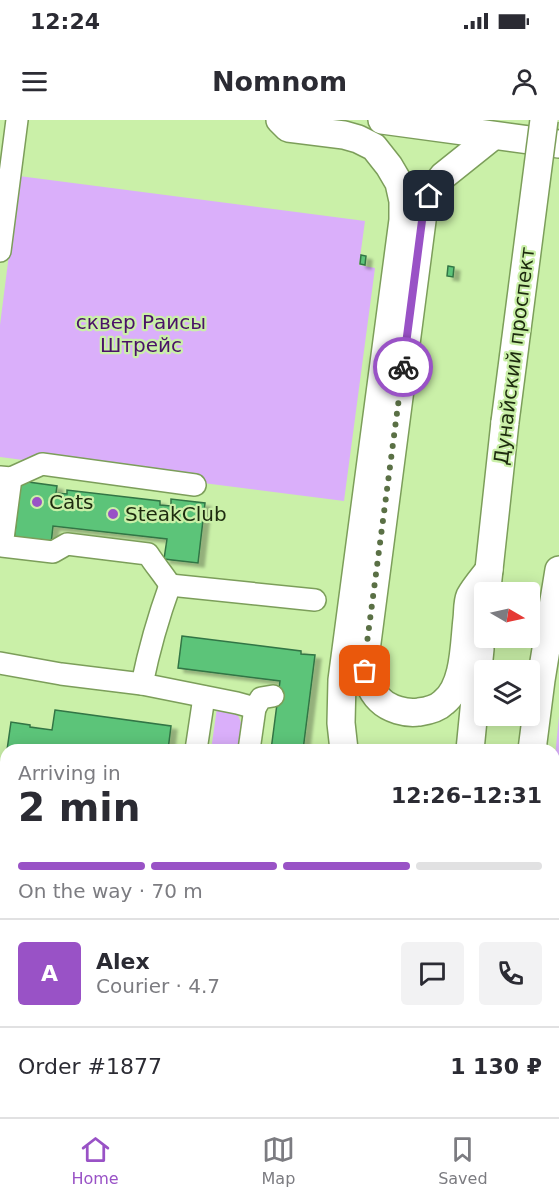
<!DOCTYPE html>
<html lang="en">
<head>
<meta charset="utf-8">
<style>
	body { margin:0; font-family:"DejaVu Sans",sans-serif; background:#f2f2f3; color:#2b2b33; height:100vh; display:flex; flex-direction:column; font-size:22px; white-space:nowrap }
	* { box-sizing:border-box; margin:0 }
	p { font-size:20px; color:#7c7c81 }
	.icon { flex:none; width:33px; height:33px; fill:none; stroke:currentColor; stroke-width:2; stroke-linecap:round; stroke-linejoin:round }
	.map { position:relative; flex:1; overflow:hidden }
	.panel { position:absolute; left:0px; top:624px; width:560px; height:374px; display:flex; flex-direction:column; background:#fff; border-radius:18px 18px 0 0; box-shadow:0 3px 15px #0003 }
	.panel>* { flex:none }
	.needle { width:39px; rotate:99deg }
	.tools { position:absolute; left:474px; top:462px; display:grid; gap:12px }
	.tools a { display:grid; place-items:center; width:66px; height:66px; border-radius:6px; background:#fff; box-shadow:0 3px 15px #0003; font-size:30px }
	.pin { position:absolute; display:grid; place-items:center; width:51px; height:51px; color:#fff; margin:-26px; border-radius:12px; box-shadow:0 3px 9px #0006 }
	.courier { position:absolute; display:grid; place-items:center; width:60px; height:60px; margin:-30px; border:4px solid #9952c6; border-radius:50%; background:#fff; color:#222; box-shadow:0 2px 8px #0007 }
	.head em { font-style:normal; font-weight:800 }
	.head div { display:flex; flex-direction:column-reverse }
	.head { display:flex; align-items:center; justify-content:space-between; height:102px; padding:0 18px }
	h1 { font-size:39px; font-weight:800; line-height:45px }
	.bar { display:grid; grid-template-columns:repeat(4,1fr); gap:9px 6px; align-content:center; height:72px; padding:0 18px }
	.bar i { height:8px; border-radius:4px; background:#e1e1e2 }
	.bar .current { background:#9952c6 }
	.bar p { grid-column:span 4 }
	.line { display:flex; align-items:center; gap:15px; padding:0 18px; border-top:2px solid #e1e1e2 }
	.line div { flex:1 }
	.round { display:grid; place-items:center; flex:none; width:63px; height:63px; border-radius:6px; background:#f2f2f3 }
	.status { display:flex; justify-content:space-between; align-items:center; height:42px; padding:0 30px; background:#fff; direction:ltr }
	.status svg { height:16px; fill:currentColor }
	header { display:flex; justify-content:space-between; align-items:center; height:78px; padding:0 18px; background:#fff; font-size:27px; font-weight:800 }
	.tab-bar { display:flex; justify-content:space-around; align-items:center; height:84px; border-top:2px solid #e1e1e2; background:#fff; font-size:16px; color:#7c7c81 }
	.tab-bar a { display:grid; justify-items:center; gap:3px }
	.tab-bar .current { color:#9952c6 }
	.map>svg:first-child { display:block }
	.green { fill:#daaffa }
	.building { fill:#5cc479; stroke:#327545; stroke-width:1.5; filter:url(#shadow) }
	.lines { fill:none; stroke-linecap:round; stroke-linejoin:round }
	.minor-casing { stroke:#7c9e5a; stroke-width:24 }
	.major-casing { stroke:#7c9e5a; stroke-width:30 }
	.minor { stroke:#fff; stroke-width:21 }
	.major { stroke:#fff; stroke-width:27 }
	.major-bridge-casing { stroke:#7c9e5a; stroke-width:30; stroke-linecap:butt }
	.major-bridge { stroke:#fff; stroke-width:27 }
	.done { stroke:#5a7045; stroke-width:6; stroke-dasharray:0 10.8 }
	.route { stroke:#9952c6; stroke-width:8 }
	.poi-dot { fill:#9952c6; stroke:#caf0a8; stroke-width:2 }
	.labels { text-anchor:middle; stroke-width:4.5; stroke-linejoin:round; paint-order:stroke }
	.park-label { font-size:20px; fill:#4a1267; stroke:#caf0a8 }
	.street-label { font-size:20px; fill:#1d2b0f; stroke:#caf0a8 }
	.poi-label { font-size:20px; fill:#1d2b0f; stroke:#caf0a8; text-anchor:start }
</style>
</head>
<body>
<div class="status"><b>12:24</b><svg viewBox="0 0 49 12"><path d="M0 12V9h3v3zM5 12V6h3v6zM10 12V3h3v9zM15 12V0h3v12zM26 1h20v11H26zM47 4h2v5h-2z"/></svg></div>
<header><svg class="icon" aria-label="menu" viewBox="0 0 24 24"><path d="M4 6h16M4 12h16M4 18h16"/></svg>Nomnom<svg class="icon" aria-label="person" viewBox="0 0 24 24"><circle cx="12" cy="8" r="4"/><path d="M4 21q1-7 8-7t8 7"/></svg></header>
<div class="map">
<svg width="559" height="997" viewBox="0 0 559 997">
	<defs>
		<filter id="shadow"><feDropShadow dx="6" dy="4" stdDeviation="1.5" flood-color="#0004"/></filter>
	</defs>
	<rect width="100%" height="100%" fill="#caf0a8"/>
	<g class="green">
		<path d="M19,56L365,101L359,145L375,148L344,381L0,337V205Z"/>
		<path d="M217,588L237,593L242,605L240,630H211Z"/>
		<path d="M559,596V824L554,832V647Z"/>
	</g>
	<g class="building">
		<path d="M361,135L366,136L365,145L360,144Z"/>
		<path d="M448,146L454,147L453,157L447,156Z"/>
		<path d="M21,361L57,366L56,373L67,374V370L160,381V385L171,386V379L205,383L198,443L164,439L167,419L53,406L51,424L14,420Z"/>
		<path d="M182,516L301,531V534L315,535L303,630H271L280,561L178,548Z"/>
		<path d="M55,590L171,606L168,630H58V627L48,625V630H7L11,602L30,605V607L52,610Z"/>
		<path d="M6,640V779H0V685Z"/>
		<path d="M0,792L6,793V858H0Z"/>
		<path d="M50,992H80L83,993L82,997H46H49Z"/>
		<path d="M147,992H179L178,997H146Z"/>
		<path d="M225,992H257L256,997H224Z"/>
	</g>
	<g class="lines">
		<g class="minor-casing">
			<g id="minor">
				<path d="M0,131L17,0"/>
				<path d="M0,357L11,358L42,344L195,365"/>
				<path d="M11,358L2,426L53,432L67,424L148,434C155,445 163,454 170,465"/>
				<path d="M170,465C158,498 149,530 142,564L237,583L255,588L261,578L273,576"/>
				<path d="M170,465L315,480"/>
				<path d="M0,543L61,554L142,564"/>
				<path d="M196,630L204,577"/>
				<path d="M249,630L255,588"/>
				<path d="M0,786L6,787"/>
				<path d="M0,903L6,904"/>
				<path d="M127,992L131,997"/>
				<path d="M17,997V992"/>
				<path d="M196,997L197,992"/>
				<path d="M296,997L297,992"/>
			</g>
		</g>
		<g class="major-casing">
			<g id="major">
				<path d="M280,0L288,8L344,15L358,19L374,27L389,46L399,63L403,81V100L342,560L341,603L344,630"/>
				<path d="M382,0L559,24"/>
				<path d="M489,450C483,458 475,467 470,476C467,483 468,492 467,499C464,524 465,565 444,582C438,588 427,591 419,592C406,594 389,589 380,580C368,568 365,554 365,538L423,93C428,79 433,67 443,56L493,16"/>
				<path d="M487,468L505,302"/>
				<path d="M470,630L480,529"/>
				<path d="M532,630L541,560L559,450"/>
				<path d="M554,846L559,838"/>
				<path d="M425,997L426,992"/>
				<path d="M486,997V992"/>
				<path d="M506,997L507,992"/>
			</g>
		</g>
		<use href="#minor" class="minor"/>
		<use href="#major" class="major"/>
		<g class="major-bridge-casing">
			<path id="major-bridge" d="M505,302L544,0"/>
		</g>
		<use href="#major-bridge" class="major-bridge"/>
	</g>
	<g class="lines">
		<path class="done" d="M365,551V538L403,247"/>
		<path class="route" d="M403,247L423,93L429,76"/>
	</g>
	<g class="poi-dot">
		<circle cx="37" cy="382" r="6"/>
		<circle cx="113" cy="394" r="6"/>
	</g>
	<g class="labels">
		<g class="park-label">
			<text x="141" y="209">сквер Раисы<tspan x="141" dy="23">Штрейс</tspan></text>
		</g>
		<g class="street-label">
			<text transform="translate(514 236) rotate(-83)" y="7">Дунайский проспект</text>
		</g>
		<g class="poi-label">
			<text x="49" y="389">Cats</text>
			<text x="125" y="401">SteakClub</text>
		</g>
	</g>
</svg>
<div class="tools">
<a><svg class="needle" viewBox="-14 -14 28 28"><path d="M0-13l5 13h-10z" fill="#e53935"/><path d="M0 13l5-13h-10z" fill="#7c7c81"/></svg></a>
<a><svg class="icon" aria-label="layers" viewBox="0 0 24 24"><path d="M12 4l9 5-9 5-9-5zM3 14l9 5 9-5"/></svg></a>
</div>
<div class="pin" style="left:365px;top:551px;background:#ea580c"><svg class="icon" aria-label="bag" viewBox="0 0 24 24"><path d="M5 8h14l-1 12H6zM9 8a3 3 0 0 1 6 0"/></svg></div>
<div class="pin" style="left:429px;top:76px;background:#1f2937"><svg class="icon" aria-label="home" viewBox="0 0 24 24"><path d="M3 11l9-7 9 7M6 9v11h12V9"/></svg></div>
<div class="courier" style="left:403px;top:247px"><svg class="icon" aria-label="bike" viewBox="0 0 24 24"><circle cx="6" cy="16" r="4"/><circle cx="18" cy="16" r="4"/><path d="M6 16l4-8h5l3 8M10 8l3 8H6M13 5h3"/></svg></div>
<section class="panel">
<div class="head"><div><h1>2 min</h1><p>Arriving in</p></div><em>12:26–12:31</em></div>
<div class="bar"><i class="current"></i><i class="current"></i><i class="current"></i><i></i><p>On the way · 70 m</p></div>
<div class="line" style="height:108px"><b class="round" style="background:#9952c6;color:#fff">A</b><div><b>Alex</b><p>Courier · 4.7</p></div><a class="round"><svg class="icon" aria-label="chat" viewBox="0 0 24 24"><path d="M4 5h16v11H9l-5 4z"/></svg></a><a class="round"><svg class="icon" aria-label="phone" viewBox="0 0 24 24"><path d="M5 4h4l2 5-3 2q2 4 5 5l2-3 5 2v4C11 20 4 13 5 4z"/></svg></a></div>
<div class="line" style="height:78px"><div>Order #1877</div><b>1 130 ₽</b></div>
</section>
</div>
<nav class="tab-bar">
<a class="current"><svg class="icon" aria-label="home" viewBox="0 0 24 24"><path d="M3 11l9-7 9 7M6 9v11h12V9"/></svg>Home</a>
<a><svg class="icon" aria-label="map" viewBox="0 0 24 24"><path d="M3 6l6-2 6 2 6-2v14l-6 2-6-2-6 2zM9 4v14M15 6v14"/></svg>Map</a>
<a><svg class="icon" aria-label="saved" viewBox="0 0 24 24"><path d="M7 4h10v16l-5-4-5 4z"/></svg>Saved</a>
</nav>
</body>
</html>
